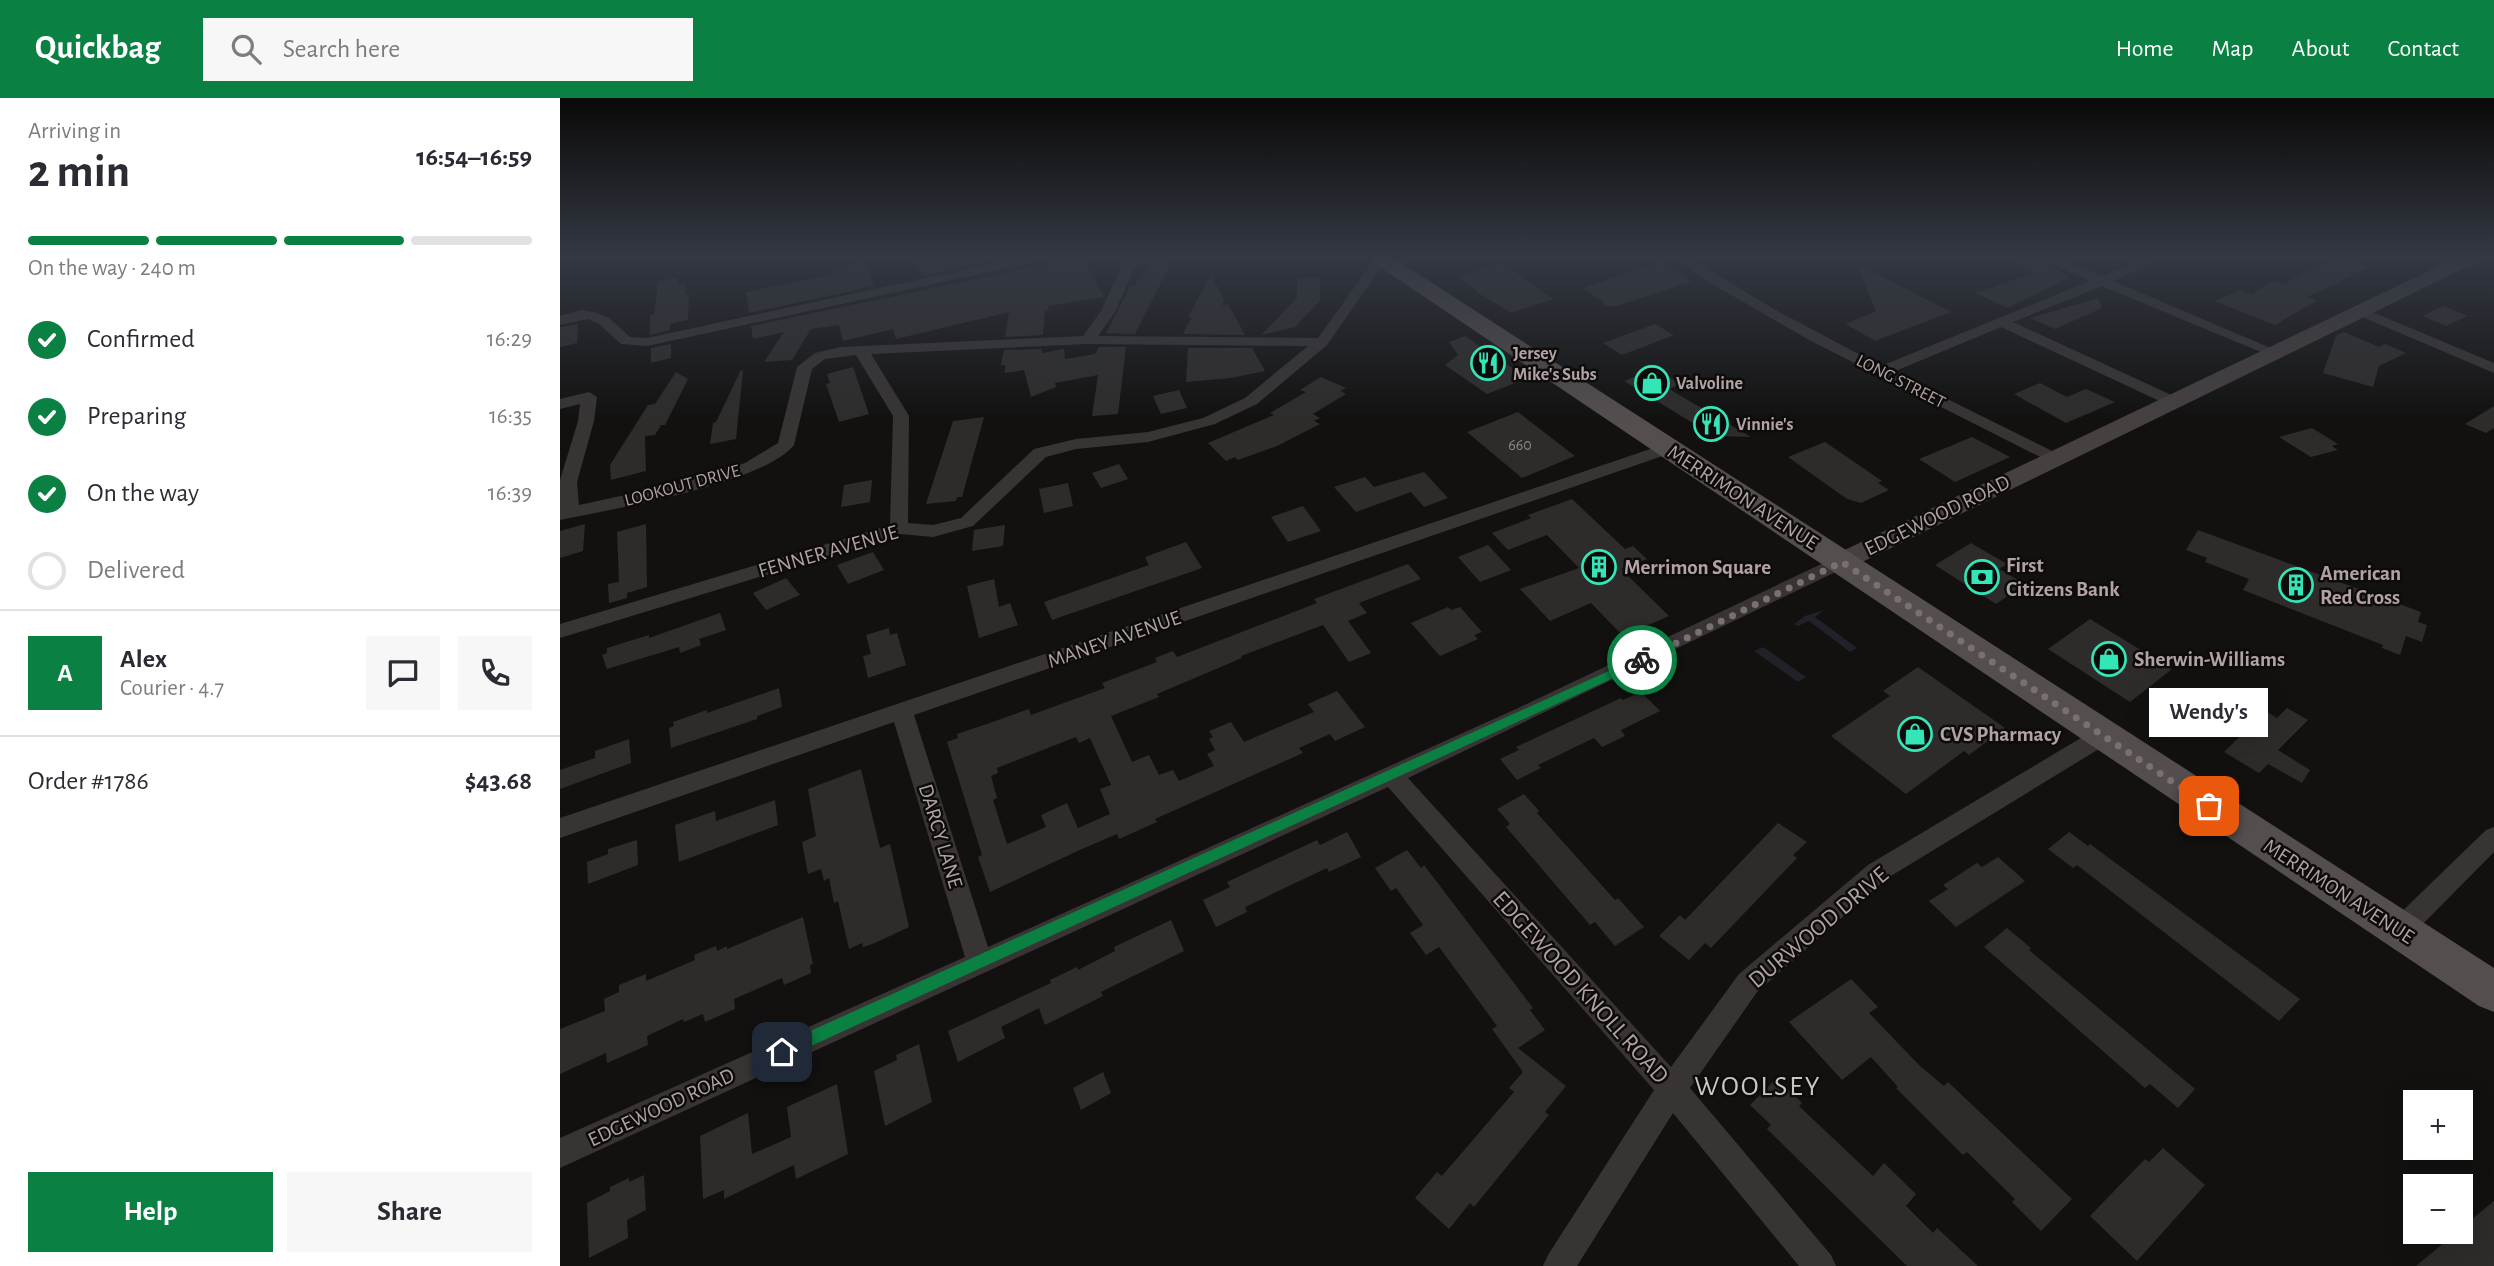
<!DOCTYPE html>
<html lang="en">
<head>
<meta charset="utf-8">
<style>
	body { margin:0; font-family:"Alegreya Sans",sans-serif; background:#f7f7f7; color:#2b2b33; height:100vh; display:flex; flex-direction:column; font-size:26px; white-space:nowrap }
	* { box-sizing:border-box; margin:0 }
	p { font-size:23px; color:#7c7c81 }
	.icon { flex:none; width:38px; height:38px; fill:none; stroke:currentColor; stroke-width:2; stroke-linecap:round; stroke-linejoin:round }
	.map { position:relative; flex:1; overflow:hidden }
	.side { display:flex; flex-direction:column; background:#fff; width:560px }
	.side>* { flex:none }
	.controls { position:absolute; left:1843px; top:992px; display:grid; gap:14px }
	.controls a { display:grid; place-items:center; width:70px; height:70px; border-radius:0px; background:#fff; box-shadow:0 7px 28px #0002; font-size:35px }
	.pin { position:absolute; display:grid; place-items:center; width:60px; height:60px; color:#fff; margin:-30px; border-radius:14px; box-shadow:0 4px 10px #0006 }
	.courier { position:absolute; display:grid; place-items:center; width:70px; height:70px; margin:-35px; border:5px solid #0b8043; border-radius:50%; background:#fff; color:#222; box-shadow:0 2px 9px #0007 }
	.bubble { position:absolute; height:49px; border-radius:0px; background:#fff; box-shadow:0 7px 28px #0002; font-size:23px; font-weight:600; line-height:49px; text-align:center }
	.head em { font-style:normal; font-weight:600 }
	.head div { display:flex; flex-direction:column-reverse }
	.head { display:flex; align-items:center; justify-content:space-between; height:119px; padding:0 28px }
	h1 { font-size:46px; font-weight:600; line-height:52px }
	.bar { display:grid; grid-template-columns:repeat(4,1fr); gap:10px 7px; align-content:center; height:84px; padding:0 28px }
	.bar i { height:9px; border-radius:5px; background:#e1e1e2 }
	.bar .on { background:#0b8043 }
	.bar p { grid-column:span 4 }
	.line { display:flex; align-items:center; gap:18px; padding:0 28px; border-top:2px solid #e1e1e2 }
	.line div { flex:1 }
	.round { display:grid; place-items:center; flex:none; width:74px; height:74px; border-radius:0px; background:#f7f7f7 }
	ol { padding:0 28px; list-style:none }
	li { display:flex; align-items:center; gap:21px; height:77px }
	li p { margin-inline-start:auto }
	li .icon { padding:7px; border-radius:50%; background:#0b8043; color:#fff; stroke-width:4 }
	li:last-child { color:#7c7c81 }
	li i { width:38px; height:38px; border:4px solid #e1e1e2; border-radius:50% }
	.cta { display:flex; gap:14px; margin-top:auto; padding:14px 28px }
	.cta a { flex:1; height:80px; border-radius:0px; background:#0b8043; color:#fff; font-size:28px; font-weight:600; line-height:80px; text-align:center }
	.cta a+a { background:#f7f7f7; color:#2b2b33 }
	header { display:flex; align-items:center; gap:42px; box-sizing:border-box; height:98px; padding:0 35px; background:#0b8043; color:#fff }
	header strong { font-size:33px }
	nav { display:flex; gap:38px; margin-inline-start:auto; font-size:24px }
	.search { width:490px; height:63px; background:#f7f7f7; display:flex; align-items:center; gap:18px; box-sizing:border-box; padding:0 24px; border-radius:0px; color:#7c7c81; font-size:26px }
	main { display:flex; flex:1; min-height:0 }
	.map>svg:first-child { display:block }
	.green { fill:#222129 }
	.building { fill:#2e2c2b; fill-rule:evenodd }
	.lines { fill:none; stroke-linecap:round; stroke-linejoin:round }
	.street { fill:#383434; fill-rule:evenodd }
	.secondary { fill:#464041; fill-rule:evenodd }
	.primary { fill:#554e4f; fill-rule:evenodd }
	.route { fill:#0b8043 }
	.done { stroke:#7a6f72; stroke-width:7; stroke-dasharray:0 12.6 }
	.labels { text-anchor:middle; stroke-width:5; stroke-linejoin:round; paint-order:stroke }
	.far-number-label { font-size:16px; fill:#918487 }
	.far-poi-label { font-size:18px; font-weight:bold; fill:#b2a2a6; stroke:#0d0c0b; text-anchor:start }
	.far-street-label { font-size:18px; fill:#b2a2a6; stroke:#0d0c0b }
	.street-label { font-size:21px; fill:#b2a2a6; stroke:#0d0c0b }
	.poi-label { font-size:21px; font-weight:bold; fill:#b2a2a6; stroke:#0d0c0b; text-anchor:start }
	.near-street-label { font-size:24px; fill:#b2a2a6; stroke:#0d0c0b }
	.near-neighbourhood-label { font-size:28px; letter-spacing:2px; fill:#cec3c5; stroke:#0d0c0b }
</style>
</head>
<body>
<header>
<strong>Quickbag</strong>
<div class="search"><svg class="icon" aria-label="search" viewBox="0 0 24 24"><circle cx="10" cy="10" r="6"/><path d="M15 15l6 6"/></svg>Search here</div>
<nav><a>Home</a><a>Map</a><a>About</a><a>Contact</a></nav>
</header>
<main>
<section class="side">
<div class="head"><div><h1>2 min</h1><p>Arriving in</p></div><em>16:54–16:59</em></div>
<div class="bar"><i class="on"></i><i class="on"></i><i class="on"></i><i></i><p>On the way · 240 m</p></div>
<ol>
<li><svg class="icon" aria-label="check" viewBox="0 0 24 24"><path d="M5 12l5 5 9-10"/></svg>Confirmed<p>16:29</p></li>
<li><svg class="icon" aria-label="check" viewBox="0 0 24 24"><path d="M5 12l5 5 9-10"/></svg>Preparing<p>16:35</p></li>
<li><svg class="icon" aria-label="check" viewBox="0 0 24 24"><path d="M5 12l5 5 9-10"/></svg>On the way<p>16:39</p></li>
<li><i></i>Delivered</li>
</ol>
<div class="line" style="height:126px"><b class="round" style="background:#0b8043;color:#fff">A</b><div><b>Alex</b><p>Courier · 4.7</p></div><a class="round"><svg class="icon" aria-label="chat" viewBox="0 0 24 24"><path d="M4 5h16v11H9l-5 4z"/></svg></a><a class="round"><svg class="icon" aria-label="phone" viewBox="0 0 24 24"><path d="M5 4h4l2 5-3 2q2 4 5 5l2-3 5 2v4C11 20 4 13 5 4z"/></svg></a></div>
<div class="line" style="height:91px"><div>Order #1786</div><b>$43.68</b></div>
<div class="cta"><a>Help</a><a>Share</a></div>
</section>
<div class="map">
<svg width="1934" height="1168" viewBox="0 0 1934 1168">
	<rect width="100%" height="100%" fill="#121110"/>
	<g class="green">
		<path d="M1264,512L1255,519L1297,550L1290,554L1249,523L1238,528L1234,526L1245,518Z"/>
		<path d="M1203,549L1246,579L1238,584L1194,553Z"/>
	</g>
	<g class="building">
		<path d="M353,159H420L424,165L362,178Z"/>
		<path d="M522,159L544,199L488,208L489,212L485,213L483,237L445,239L449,214L336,241L333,231L283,243L279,227L251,231L232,262L204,264L224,234L193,241L191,228Z"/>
		<path d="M1441,159H1475L1510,179L1448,210L1415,195L1474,175Z"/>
		<path d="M1779,159L1808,170L1747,199L1757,202L1715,227L1654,203L1681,192L1692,196L1713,183L1722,186Z"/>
		<path d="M305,164L314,188L189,215L186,194L274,176L272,171Z"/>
		<path d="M590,164L611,165L575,236L546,235L572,185L573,190Z"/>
		<path d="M1100,164L1132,183L1057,208H1044L1043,204L1023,190Z"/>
		<path d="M942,165L993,201L951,215L920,196L899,178Z"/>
		<path d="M1296,165L1391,214L1315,243L1286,226L1316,213Z"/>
		<path d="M651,177L664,201L662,208L668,206L685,237L623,236L632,219H628Z"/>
		<path d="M117,179L118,187L126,186L125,197L129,196L128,222L110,226V232L90,237V217H94L98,184Z"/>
		<path d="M760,179V202L735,229L701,237L737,200V181Z"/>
		<path d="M1538,200L1542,210L1495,231L1470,220Z"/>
		<path d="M1883,208L1908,218L1886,228L1862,218Z"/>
		<path d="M18,226L17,245L0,249V229Z"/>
		<path d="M1095,226L1114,237L1062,257L1043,245Z"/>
		<path d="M1784,234L1819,249L1825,246L1846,255L1819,268L1813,289L1763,275L1776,238Z"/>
		<path d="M905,238L967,280L927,296L885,267L898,257L889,244Z"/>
		<path d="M111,246V260L91,265V250Z"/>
		<path d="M539,249H566L558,316L532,318L538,277L495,285L496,289L471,299L464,272L445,275V267H441L444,252L482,251V255L504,251L505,261L535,256Z"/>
		<path d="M628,250H692L705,273L671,280L626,284Z"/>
		<path d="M293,269L309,316L279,324L266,286L270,285L267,276Z"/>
		<path d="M1095,270L1120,286L1109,291L1191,339L1154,338L1064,283Z"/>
		<path d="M181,272L183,273L176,341L150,346L153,325L156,324Z"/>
		<path d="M116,274L128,281L105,327H101L95,337L85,338L86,373L51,382L50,367L88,307L95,306Z"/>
		<path d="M761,279L786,290L780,293L786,296L753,316L760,320L754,323L760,326L717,348L678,362L675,359L666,363L648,345L714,317L710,315L746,294L740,292Z"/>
		<path d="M1480,285L1507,299L1526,291L1555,304L1506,325L1454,296Z"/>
		<path d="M619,292L627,310L601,316L593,298Z"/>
		<path d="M1934,308V330L1926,335L1905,326Z"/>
		<path d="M958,314L1015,358L962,380L907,334Z"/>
		<path d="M424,319L402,399H397L396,403L366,406L393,323Z"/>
		<path d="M1752,330L1778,346L1772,348L1778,352L1751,359L1719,339Z"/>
		<path d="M1412,339L1450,359L1395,384L1359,361Z"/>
		<path d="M1265,344L1322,383L1318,385L1329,392L1301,405L1287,401L1228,359Z"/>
		<path d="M559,366L568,381L541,390L532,375Z"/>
		<path d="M864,374L888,400L864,409L851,394L796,414L774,389L805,379L814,389Z"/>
		<path d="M312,382L310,404L281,409L284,387Z"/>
		<path d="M508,385L513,408L484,415L479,391Z"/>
		<path d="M1012,401L1065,451L1073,448L1087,461L1061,471L1109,518L1063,538L1031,505L990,523L960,491L1019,470L987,437L948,452L932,435L971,420L968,417Z"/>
		<path d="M743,408L761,433L728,444L711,419Z"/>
		<path d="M25,426L23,453L0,460V433Z"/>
		<path d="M86,426L87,489L67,495V500L49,505L48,486L59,484L57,434Z"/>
		<path d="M445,427L443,448L412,453L414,432Z"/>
		<path d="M1638,432L1861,514L1858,524L1867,527L1862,544L1846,538L1840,557L1822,550L1823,547L1683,492L1689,481L1645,464L1647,460L1626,452Z"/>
		<path d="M626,444L642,470L492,522L484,504L589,467L585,459Z"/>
		<path d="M1411,445L1447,466L1439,471L1465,486L1436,506L1375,467Z"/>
		<path d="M928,447L951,472L920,484L898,459Z"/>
		<path d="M313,454L324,472L288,486L277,467Z"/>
		<path d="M848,466L861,481L799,505L807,515L788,523L811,555L789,564L763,527L681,558L682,560L597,596L599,599L551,618L572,664L589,657L599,677L613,672L619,683L654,668L647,656L655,652L649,641L653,639L649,633L671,624L684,644L754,614L748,606L777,593L805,629L775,643L770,636L739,650L743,655L595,721L597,724L559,741L557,736L522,751L430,794L418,759L422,757L387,644L398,640L397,636L424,627L469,611L471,617L545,590L542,585L597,564L595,560L613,553L617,559L757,505L754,501ZM516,639L519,645L530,640L551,687L540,691L550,716L518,730L507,705L481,717L486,729L447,746L433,702L437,700L431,678L438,675L437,670Z"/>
		<path d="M226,480L240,497L206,512L193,495Z"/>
		<path d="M434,481L439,509L450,505L458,527L419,540L407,488Z"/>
		<path d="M888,509L891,512L900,509L922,534L914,537L918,541L880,558L851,525Z"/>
		<path d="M160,515L166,532L139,541L141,547L120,555L119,549L47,571L42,557L47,555V550L89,537V540Z"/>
		<path d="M1530,521L1612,571L1570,604L1488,551Z"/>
		<path d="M329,530L330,537L337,535L346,567L308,580L303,558L311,556L306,537Z"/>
		<path d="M1358,569L1445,630L1409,657L1404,653L1346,696L1271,638L1330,598L1323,593Z"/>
		<path d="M219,590L222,609L197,618V621L111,650L109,630L114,628L113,624L147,612V615Z"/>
		<path d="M1081,594L1100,613L1061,632L1065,638L1042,649L1034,640L978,667L981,670L957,682L940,661L959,652L956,649L1061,600L1063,602Z"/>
		<path d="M1727,610L1748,622L1718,652L1750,672L1742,685L1708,666L1699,675L1664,654L1706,613L1717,620Z"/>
		<path d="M69,641L71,665L0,691V672L35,660V653Z"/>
		<path d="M301,671L320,750L330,746L349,829L315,845L303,849L302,845L289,851L278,803L274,805L269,780L264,783L261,771L248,776L242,744L256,738L248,691Z"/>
		<path d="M964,696L979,713L977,715L1055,802L1058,800L1084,829L1055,848L1035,824L1030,827L946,729L950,726L937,711Z"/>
		<path d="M215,702L218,727L119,764L115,727L155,713L156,723Z"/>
		<path d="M1218,725L1247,744L1233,757L1237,760L1151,850L1145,845L1129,862L1099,838L1120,817L1125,822Z"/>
		<path d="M787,734L801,759L769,774L767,770L685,809L687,814L656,829L643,802L670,789L667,784L757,742L760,747Z"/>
		<path d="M1509,734L1528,748L1530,746L1740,901L1719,923L1517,767L1513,770L1488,751Z"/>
		<path d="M77,742L78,767L28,786L27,764L48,756V751Z"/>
		<path d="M847,752L861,770L864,767L973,910L970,912L985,932L958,950L1006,988L985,1014L989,1017L914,1109L910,1105L889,1131L855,1100L877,1074L882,1078L954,994L949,990L963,974L932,931L937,928L879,849L866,857L850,835L863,827L836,790L831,793L815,770Z"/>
		<path d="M1438,759L1465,783L1396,829L1369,803L1388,791L1383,787L1417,765L1422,769Z"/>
		<path d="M243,819L253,866L250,867L251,875L224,887L222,880L174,901L175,911L145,924L143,916L124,924L123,921L87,938L88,947L47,965L46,955L0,976V931L45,913L44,901L59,894V887L86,876V883L135,862L134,857L156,848L157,853L167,848V851Z"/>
		<path d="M611,822L624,853L541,894L543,898L485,927L479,910L441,929L445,940L398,964L388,933L491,885L490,882L517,869L518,872L555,853L554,849Z"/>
		<path d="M1447,830L1471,850L1469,852L1635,991L1618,1010L1590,986L1585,990L1424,849Z"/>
		<path d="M1291,881L1318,909L1309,915L1360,968L1384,988L1388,984L1512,1101L1481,1133L1452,1104L1455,1101L1407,1054L1403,1057L1336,990L1338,989L1311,959L1282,982L1229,924Z"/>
		<path d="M359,946L372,1004L325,1028L314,973L337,962L336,957Z"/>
		<path d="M543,974L551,995L521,1012L513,990Z"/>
		<path d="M1217,980L1242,1005L1239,1008L1313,1078L1324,1065L1356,1096L1346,1108L1373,1135L1377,1130L1418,1168H1347L1207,1031L1211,1027L1190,1007Z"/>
		<path d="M277,986L288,1056L236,1081L234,1067L164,1101V1092L143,1101L140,1038L188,1015L192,1056L231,1039L227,1009Z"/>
		<path d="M1603,1050L1645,1087L1577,1163L1530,1118L1585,1061L1589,1064Z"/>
		<path d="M84,1077L86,1112L67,1122L68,1140L29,1160L27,1105L50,1093V1089L69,1080V1084Z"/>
		<path d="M1934,1103V1168H1856L1897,1134H1900V1131Z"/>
	</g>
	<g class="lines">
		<g class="street">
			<path d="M463,159H486L480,163L87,248L61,246L39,226L28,221L0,227V218L21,212L34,214L49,220L70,239L87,240Z"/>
			<path d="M571,159H584L574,171L555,214L538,238L758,240L816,159L827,161L767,247L697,306L655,326L588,344L516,351L486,359L413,428L373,439L340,436L0,540V526L330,427L333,318L296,257L265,261L252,271L234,347C202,386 53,411 0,422V382L18,323L20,306L0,311V301L29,294L37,299L34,323L17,384L19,407L121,385L185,365L218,345L237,269L255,255L281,249L523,238L541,213L561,169ZM527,246L748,248L685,300L643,320L588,334L516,341L474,351L401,420L373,427L348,425L349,318L311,256Z"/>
			<path d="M1112,159H1127L1214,211L1321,268L1530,183L1477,159H1494L1542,178L1590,159H1607L1553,183L1720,254L1713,258L1708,257L1542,188L1453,224L1618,300L1620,303L1618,306H1606L1441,229L1333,274L1500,357L1502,361L1494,366L1251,243L1159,190Z"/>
			<path d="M1798,208L1934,265V275L1793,215V209Z"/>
			<path d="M1108,345L1114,346L1116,350L1114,354L354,617L428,849L956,611L1274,460H1288L1290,464L1288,468L848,680L1111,969L1179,876L1308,767L1536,631L1544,629L1552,631L1555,637L1552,643L1326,781L1197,894L1130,990L1271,1157L1276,1168H1239L1113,1015L1017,1168H983L988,1157L1094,992L828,689L0,1070V1040L405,859L334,624L0,740V720Z"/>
			<path d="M1934,729V754L1848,841L1839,844L1830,841L1826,833L1830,825L1926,732Z"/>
		</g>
		<path class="secondary" d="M1898,159H1922L1919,163L1290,470L1281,473L1272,470L1268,464L1272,458Z"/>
		<path class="primary" d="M808,159H832L1934,870V914L1919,908L811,163Z"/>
	</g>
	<linearGradient id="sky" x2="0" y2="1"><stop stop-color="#0a0909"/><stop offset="0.49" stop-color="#333842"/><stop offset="1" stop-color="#333842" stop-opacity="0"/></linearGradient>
	<rect width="1934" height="322" fill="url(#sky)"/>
	<path class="route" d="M1082,558L1088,562L1086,565L227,959L222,961L217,959L214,954L217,948Z"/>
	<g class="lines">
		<path class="done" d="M1082,562L1282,464L1649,708"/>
	</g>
	<defs>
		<g id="restaurant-ring" transform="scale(1.75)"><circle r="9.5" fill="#0d0c0b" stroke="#34e6b7" stroke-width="1.5"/><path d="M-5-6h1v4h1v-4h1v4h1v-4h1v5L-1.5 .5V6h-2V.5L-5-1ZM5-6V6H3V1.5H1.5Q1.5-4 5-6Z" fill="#34e6b7"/></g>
		<g id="shop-ring" transform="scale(1.75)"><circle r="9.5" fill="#0d0c0b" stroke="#34e6b7" stroke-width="1.5"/><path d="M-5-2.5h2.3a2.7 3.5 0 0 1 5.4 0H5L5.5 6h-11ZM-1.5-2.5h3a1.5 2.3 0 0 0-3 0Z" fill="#34e6b7"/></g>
		<g id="building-ring" transform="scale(1.75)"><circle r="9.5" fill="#0d0c0b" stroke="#34e6b7" stroke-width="1.5"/><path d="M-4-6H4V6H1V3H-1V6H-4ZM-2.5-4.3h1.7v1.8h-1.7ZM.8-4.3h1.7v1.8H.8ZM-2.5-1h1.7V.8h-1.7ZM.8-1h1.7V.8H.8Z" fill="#34e6b7"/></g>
		<g id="bank-ring" transform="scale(1.75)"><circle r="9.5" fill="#0d0c0b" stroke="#34e6b7" stroke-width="1.5"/><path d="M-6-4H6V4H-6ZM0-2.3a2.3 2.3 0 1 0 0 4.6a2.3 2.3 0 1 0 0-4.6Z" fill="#34e6b7"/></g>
	</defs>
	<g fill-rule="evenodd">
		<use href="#restaurant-ring" x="928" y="265"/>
		<use href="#shop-ring" x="1092" y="285"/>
		<use href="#restaurant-ring" x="1151" y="326"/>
		<use href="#building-ring" x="1039" y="469"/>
		<use href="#bank-ring" x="1422" y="479"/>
		<use href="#building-ring" x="1736" y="487"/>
		<use href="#shop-ring" x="1549" y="561"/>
		<use href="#shop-ring" x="1355" y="636"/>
	</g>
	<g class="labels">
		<g class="far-number-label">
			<text x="960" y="352">660</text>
		</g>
		<g class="far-poi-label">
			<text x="953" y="261">Jersey<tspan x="953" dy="21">Mike's Subs</tspan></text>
			<text x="1116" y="291">Valvoline</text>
			<text x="1176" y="332">Vinnie's</text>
		</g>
		<g class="far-street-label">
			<text transform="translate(1341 283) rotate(27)" y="6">LONG STREET</text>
			<text transform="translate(122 387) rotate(-15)" y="6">LOOKOUT DRIVE</text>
		</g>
		<g class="street-label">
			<text transform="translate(1183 399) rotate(33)" y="7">MERRIMON AVENUE</text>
			<text transform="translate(1377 417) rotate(-26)" y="7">EDGEWOOD ROAD</text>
			<text transform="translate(268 453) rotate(-16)" y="7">FENNER AVENUE</text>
			<text transform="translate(554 541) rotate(-19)" y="7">MANEY AVENUE</text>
			<text transform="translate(381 738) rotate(73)" y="7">DARCY LANE</text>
			<text transform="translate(1779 793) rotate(33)" y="7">MERRIMON AVENUE</text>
			<text transform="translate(101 1009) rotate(-25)" y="7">EDGEWOOD ROAD</text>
		</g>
		<g class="poi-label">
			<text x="1446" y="474">First<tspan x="1446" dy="24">Citizens Bank</tspan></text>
			<text x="1064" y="476">Merrimon Square</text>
			<text x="1760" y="482">American<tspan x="1760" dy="24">Red Cross</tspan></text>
			<text x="1574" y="568">Sherwin-Williams</text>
			<text x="1380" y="643">CVS Pharmacy</text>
		</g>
		<g class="near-street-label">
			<text transform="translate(1258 829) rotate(-40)" y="8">DURWOOD DRIVE</text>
			<text transform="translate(1021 889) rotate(48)" y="8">EDGEWOOD KNOLL ROAD</text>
		</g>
		<g class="near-neighbourhood-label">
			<text x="1198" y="997">WOOLSEY</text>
		</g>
	</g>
</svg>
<div class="controls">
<a>+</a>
<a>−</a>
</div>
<div class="pin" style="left:1649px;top:708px;background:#ea580c"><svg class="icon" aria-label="bag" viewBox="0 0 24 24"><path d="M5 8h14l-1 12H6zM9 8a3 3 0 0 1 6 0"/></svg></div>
<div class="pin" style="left:222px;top:954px;background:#1f2937"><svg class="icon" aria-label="home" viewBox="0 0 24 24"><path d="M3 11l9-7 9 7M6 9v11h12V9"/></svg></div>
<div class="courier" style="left:1082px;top:562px"><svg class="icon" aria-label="bike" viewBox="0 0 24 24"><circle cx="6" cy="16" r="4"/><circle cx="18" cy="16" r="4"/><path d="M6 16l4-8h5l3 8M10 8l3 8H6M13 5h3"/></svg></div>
<div class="bubble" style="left:1589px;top:590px;width:119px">Wendy's</div>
</div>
</main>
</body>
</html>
